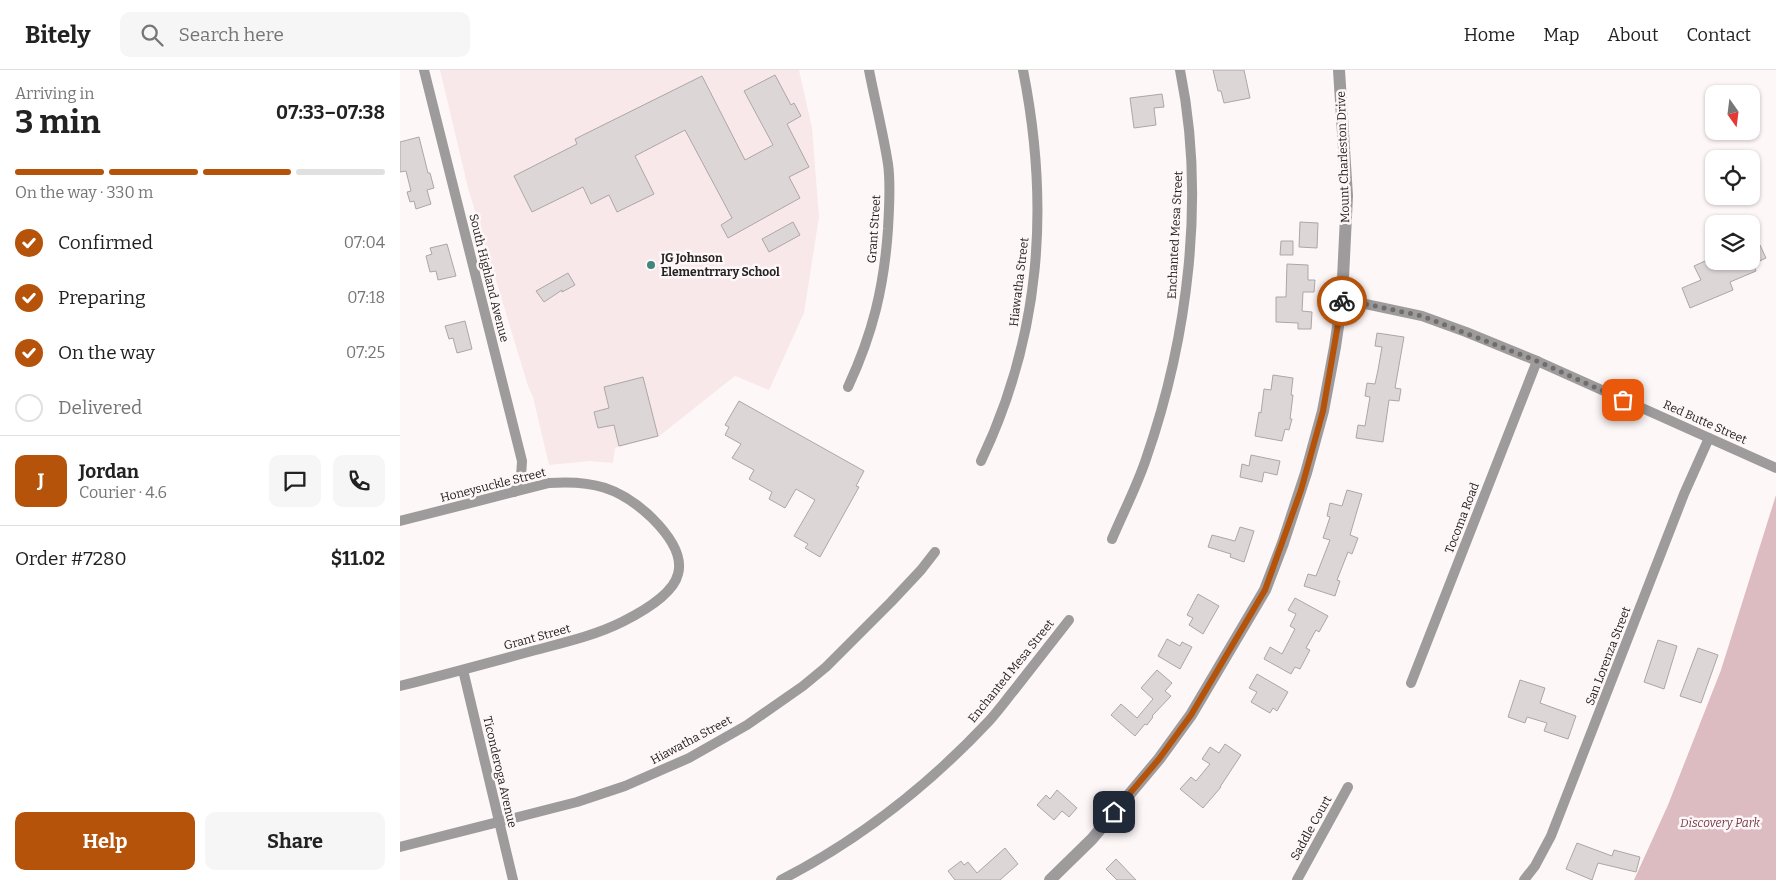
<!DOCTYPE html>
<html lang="en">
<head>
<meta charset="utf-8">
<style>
	body { margin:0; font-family:Bitter,serif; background:#f6f6f6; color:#222; height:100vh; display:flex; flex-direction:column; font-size:19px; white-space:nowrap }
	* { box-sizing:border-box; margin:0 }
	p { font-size:16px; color:#767676 }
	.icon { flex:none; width:28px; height:28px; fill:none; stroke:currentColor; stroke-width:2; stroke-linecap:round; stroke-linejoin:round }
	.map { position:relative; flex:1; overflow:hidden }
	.details { display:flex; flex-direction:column; background:#fff; width:400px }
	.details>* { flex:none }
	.needle { width:32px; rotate:166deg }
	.controls { position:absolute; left:1305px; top:15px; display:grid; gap:10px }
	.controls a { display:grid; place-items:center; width:55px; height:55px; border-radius:10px; background:#fff; box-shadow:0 1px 4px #0004; font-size:25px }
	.pin { position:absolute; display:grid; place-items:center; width:42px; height:42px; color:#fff; margin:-21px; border-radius:10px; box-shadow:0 2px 8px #0006 }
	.courier { position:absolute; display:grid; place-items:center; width:50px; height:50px; margin:-25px; border:4px solid #b45309; border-radius:50%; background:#fff; color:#222; box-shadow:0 1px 6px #0007 }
	.headline em { font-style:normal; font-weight:700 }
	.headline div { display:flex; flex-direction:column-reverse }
	.headline { display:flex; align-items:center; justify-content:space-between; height:85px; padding:0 15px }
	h1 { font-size:32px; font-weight:700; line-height:38px }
	.bar { display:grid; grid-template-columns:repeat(4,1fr); gap:8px 5px; align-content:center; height:60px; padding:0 15px }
	.bar i { height:6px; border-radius:4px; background:#e0e0e0 }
	.bar .on { background:#b45309 }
	.bar p { grid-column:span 4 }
	.line { display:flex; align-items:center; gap:12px; padding:0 15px; border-top:1px solid #e0e0e0 }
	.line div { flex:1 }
	.round { display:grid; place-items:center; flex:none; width:52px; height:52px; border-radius:10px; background:#f6f6f6 }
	ol { padding:0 15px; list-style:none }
	li { display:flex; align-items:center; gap:15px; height:55px }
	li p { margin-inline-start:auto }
	li .icon { padding:5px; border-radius:50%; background:#b45309; color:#fff; stroke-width:4 }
	li:last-child { color:#767676 }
	li i { width:28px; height:28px; border:2px solid #e0e0e0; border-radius:50% }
	.button { display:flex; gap:10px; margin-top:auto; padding:10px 15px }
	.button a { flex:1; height:58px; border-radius:10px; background:#b45309; color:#fff; font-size:20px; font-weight:700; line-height:58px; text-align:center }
	.button a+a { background:#f6f6f6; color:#222 }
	header { display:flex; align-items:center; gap:30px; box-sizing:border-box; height:70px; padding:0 25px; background:#fff; border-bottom:1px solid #e0e0e0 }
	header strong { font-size:24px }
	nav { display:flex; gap:28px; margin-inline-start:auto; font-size:18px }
	.search { width:350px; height:45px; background:#f6f6f6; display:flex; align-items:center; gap:12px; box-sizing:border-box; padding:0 18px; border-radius:10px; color:#767676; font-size:19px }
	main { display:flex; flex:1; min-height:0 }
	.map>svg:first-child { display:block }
	.built { fill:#f8e8ea }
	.green { fill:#dcbbc1 }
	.building { fill:#ddd6d7; stroke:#ada6a7 }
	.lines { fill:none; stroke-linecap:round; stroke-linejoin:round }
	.minor { stroke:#9e9b9c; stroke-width:10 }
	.tertiary { stroke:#9e9b9c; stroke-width:12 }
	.done { stroke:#706d6d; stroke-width:5; stroke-dasharray:0 9 }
	.route { stroke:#b45309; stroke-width:6 }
	.poi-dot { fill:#41877e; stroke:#fef7f8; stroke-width:2 }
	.labels { text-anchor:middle; stroke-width:5; stroke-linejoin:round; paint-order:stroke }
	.street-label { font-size:12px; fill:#242222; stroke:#fef7f8 }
	.poi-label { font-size:12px; font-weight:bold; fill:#242222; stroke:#fef7f8; text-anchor:start }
	.park-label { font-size:12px; font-style:italic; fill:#733d4a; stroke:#fef7f8 }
</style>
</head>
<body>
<header>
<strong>Bitely</strong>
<div class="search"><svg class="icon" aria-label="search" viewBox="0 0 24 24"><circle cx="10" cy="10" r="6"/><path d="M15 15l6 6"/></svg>Search here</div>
<nav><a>Home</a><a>Map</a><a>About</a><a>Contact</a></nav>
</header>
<main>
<section class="details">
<div class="headline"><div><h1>3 min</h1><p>Arriving in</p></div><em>07:33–07:38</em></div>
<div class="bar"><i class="on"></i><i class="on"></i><i class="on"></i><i></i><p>On the way · 330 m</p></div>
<ol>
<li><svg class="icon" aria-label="check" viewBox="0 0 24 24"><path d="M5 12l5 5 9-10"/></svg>Confirmed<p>07:04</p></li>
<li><svg class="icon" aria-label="check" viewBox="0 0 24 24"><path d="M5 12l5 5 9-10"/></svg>Preparing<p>07:18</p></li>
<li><svg class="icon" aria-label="check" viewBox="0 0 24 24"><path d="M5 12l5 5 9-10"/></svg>On the way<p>07:25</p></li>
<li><i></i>Delivered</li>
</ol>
<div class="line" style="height:90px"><b class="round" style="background:#b45309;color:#fff">J</b><div><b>Jordan</b><p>Courier · 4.6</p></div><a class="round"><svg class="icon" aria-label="chat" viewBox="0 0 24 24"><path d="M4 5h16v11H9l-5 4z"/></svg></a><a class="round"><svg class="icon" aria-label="phone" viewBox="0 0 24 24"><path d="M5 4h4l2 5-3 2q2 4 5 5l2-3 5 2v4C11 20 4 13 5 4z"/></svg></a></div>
<div class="line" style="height:65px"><div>Order #7280</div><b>$11.02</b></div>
<div class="button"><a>Help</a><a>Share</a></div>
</section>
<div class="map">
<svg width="1376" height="810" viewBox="0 0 1376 810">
	<rect width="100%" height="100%" fill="#fef7f8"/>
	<path class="built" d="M40,0H399L412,58L419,147L404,243L369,320L335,306L258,367L215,378L213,393L190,391L149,395L133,327L128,316L68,118Z"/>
	<path class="green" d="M1376,425V810H1234L1268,735L1321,600Z"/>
	<g class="building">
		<path d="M813,0H844L850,28L824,33L821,21H818Z"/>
		<path d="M375,5L391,35L394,33L401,46L387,54L409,97L389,107L400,128L328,168L321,155L332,148L285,60L235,86L254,124L217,142L209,125L191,134L183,117L132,142L114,106L177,74L175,69L302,6L345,90L373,75L344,21Z"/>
		<path d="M762,24L764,37L754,38L756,55L734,58L730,28Z"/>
		<path d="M19,67L28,103H30L34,118L27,120L31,134L16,139L14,131L10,132L7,122L11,121L6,101L0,102V72Z"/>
		<path d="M393,152L400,165L369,182L362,169Z"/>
		<path d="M900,152L918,153L917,178L899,177Z"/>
		<path d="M881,171H893V185H880Z"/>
		<path d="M47,174L56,206L38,210L36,201L30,202L26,186L32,184L30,178Z"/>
		<path d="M1360,175L1366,188L1353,194L1356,201L1330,212L1333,220L1290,238L1282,218L1301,210L1294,196L1314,187V191H1351V179Z"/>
		<path d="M887,194L908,195V210H915L914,222H903L902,241L912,242L911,259H898V253L876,252V227H886Z"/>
		<path d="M168,203L175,215L162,222V220L144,232L136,221Z"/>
		<path d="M65,251L72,279L57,283L53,268L49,269L45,256Z"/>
		<path d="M977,263L1004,267L995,318L1001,319L999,331L989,330L983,372L956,368L958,355L965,356L970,327L965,326L967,313L975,314L978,300L982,277L975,276Z"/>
		<path d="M873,305L893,308L891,325H893L890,349H892L889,360L885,359L882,371L855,366L859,342L861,343L864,319L871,320Z"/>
		<path d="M243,307L258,366L219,376L214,355L198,358L194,342L209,338L204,317Z"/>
		<path d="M339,331L464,401L456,416L459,417L420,487L405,478L408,474L394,466L415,430L396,419L385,438L369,429L372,422L349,409L354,400L332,388L341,374L325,365L329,357L325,355Z"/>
		<path d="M851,385L880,391L877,405L864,402L862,412L840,407L842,394L849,396Z"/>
		<path d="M947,420L962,424L950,465L958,468L952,484L948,482L937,510L940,511L935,526L904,516L908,504L916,506L930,470L923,468L930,447L927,446L930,433L942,436Z"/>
		<path d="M840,457L854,461L844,492L830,487L831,484L808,477L812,465L835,471Z"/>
		<path d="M798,524L819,536L803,564L789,555L793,548L787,545Z"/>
		<path d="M895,528L928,546L919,562L916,560L906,578L910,580L900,599L895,597L891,604L864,589L870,577L882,584L895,559L890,556L896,544L888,540Z"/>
		<path d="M767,569L780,576L782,572L792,577L780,599L758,586Z"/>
		<path d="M1258,570L1277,576L1264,619L1244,612Z"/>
		<path d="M1298,578L1318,585L1301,633L1280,626Z"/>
		<path d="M757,600L772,613L765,621L771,626L752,646L753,647L747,655L745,654L735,666L711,645L721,634L737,648L753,629L741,618Z"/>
		<path d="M857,604L888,622L877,641L873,638L870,643L851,632L857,622L849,618Z"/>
		<path d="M1120,610L1145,618L1140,633L1176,646L1168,669L1144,661L1147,653L1127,647L1125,653L1108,647Z"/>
		<path d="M825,674L841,685L820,717H821L803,738L780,719L791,707L796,711L810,694L802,689L810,677L819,683Z"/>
		<path d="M657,720L677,738L669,747L662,741L654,750L637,735L646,725L650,729Z"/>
		<path d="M1177,773L1212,786L1214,780L1240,787L1236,802L1198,793L1192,810L1166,799Z"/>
		<path d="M605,778L618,794L600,810H555L548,801L561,791L564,795L568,792L577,803Z"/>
		<path d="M716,789L736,810H717L706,799Z"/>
	</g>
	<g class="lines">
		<g class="minor">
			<path d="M24,0L122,391L121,407L114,422"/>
			<path d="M942,229L1022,246L1066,262L1137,291L1376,398"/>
			<path d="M448,317C473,263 484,217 488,159C489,137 491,115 488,94C483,62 475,31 469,0"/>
			<path d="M581,391C641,265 650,136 623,0"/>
			<path d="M0,451L149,413C192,410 220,417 252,448C265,461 284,483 278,504C273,525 240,543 222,552C194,566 162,573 132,581C88,593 44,605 0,616"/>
			<path d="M712,469C723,443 737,416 746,389C788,268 806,127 780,0"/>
			<path d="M63,600L113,810"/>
			<path d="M1011,613L1137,291"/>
			<path d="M0,777L177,732L225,716L289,688L347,655L403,616L426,597L491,532L521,500L535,482"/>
			<path d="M381,810C459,770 529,715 589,651C598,641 606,630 615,619C633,596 651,573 669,550"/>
			<path d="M897,810L948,717"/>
			<path d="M1124,810L1135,796L1151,766L1284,424L1309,368"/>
		</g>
		<path class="tertiary" d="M650,810L692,769L759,689L791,645L865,520L883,473L906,403L923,341L935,277L942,229L947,126L939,0"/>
	</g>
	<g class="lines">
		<path class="done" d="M942,231V229L1022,246L1137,291L1223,330"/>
		<path class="route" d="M714,742L759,689L791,645L865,520L901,420L923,341L942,231"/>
	</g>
	<circle class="poi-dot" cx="251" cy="195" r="5"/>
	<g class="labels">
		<g class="street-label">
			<text transform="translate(943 87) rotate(-92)" y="4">Mount Charleston Drive</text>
			<text transform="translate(474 159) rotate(-86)" y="4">Grant Street</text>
			<text transform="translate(775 165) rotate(-87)" y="4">Enchanted Mesa Street</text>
			<text transform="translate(89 208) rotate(76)" y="4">South Highland Avenue</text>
			<text transform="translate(619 212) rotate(-83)" y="4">Hiawatha Street</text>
			<text transform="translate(1305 352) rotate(24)" y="4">Red Butte Street</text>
			<text transform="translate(93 415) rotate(-14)" y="4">Honeysuckle Street</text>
			<text transform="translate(1062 448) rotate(-69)" y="4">Tocoma Road</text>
			<text transform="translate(137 567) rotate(-15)" y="4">Grant Street</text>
			<text transform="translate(1208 586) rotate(-69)" y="4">San Lorenza Street</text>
			<text transform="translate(611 601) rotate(-51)" y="4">Enchanted Mesa Street</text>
			<text transform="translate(291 670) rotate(-28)" y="4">Hiawatha Street</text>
			<text transform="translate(100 702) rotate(77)" y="4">Ticonderoga Avenue</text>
			<text transform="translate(911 758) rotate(-61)" y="4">Saddle Court</text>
		</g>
		<g class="poi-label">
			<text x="261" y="192">JG Johnson<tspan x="261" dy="14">Elementrrary School</tspan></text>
		</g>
		<g class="park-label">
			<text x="1320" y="757">Discovery Park</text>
		</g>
	</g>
</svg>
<div class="controls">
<a><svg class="needle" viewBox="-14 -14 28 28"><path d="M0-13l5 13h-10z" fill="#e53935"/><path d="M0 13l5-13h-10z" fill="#767676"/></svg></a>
<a><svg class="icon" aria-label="locate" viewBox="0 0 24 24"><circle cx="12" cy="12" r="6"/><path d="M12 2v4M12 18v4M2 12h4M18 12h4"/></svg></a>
<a><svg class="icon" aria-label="layers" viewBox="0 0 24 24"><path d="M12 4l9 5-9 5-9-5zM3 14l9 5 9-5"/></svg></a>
</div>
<div class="pin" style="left:1223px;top:330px;background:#ea580c"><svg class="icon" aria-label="bag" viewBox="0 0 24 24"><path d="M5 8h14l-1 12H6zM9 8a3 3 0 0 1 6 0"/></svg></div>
<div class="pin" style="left:714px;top:742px;background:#1f2937"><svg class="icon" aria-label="home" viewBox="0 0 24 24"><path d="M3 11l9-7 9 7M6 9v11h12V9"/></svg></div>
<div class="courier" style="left:942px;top:231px"><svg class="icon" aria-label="bike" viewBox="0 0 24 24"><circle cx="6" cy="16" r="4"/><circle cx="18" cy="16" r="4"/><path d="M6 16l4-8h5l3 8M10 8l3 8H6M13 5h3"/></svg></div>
</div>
</main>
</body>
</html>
